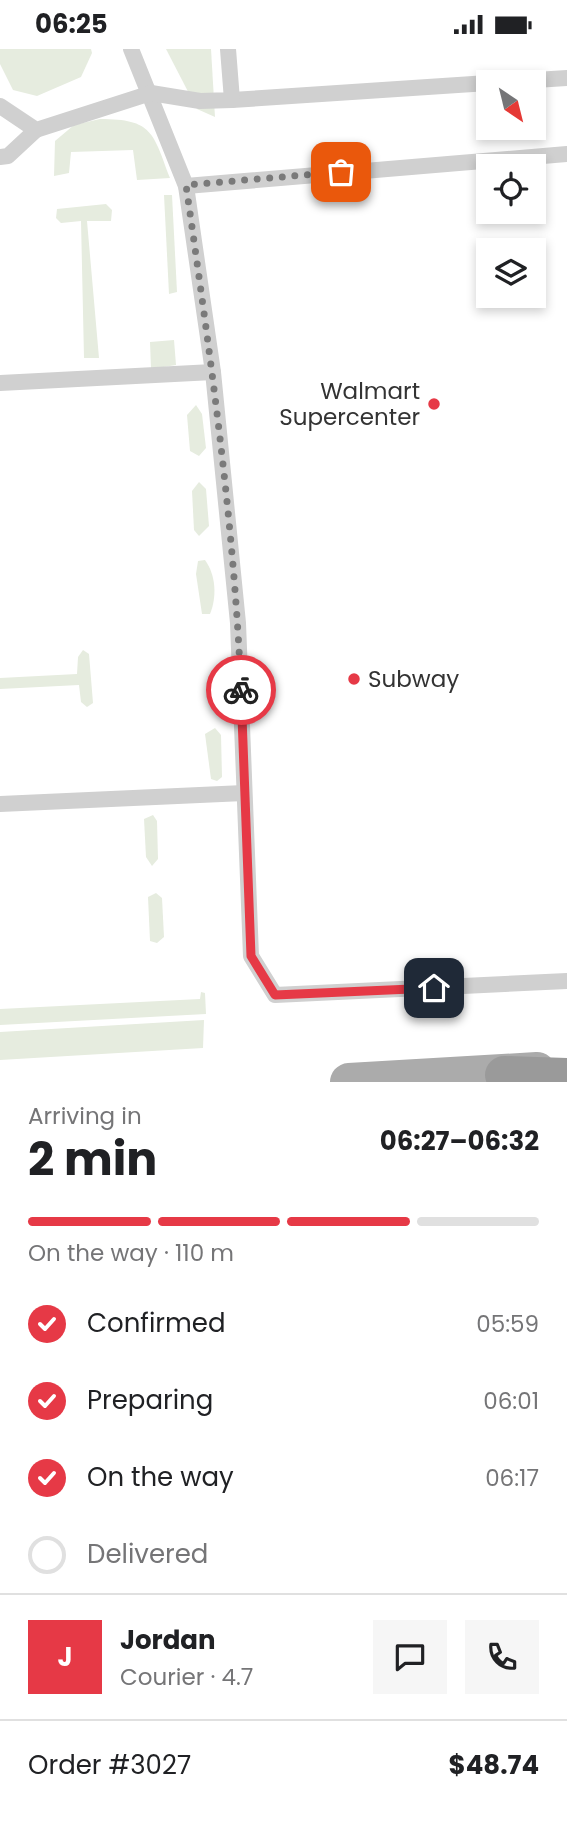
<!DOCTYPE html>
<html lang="en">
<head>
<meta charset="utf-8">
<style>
	body { margin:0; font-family:Poppins,sans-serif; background:#f6f6f6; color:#202124; height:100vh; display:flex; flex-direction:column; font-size:26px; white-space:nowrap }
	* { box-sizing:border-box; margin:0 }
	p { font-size:23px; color:#757577 }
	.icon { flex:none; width:38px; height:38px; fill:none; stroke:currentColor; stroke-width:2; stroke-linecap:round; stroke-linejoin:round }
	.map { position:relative; height:1033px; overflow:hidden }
	.side { display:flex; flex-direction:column; background:#fff; flex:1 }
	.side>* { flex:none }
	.needle { width:46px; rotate:145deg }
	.tools { position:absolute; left:476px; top:21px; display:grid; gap:14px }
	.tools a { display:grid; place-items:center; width:70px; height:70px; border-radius:0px; background:#fff; box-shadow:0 4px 10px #0003; font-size:35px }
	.pin { position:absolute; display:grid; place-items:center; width:60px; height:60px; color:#fff; margin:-30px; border-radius:14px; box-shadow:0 4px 10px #0006 }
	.courier { position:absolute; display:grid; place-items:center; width:70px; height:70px; margin:-35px; border:5px solid #e63946; border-radius:50%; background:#fff; color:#222; box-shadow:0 2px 9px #0007 }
	.summary em { font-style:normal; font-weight:700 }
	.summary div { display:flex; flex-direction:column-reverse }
	.summary { display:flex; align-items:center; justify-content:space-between; height:119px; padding:0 28px }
	h1 { font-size:46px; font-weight:700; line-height:52px }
	.bar { display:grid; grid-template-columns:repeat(4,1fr); gap:10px 7px; align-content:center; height:84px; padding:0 28px }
	.bar i { height:9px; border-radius:5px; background:#e0e0e0 }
	.bar .current { background:#e63946 }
	.bar p { grid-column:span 4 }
	.line { display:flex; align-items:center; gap:18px; padding:0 28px; border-top:2px solid #e0e0e0 }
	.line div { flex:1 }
	.round { display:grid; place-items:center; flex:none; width:74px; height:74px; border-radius:0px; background:#f6f6f6 }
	ol { padding:0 28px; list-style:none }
	li { display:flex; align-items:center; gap:21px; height:77px }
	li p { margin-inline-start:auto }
	li .icon { padding:7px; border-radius:50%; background:#e63946; color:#fff; stroke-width:4 }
	li:last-child { color:#757577 }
	li i { width:38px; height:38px; border:4px solid #e0e0e0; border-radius:50% }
	.status { display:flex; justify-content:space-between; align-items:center; height:49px; padding:0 35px; background:#fff; direction:ltr }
	.status svg { height:19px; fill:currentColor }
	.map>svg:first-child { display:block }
	.green { fill:#e6ecdf }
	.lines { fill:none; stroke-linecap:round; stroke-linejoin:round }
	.service { stroke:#d0d0d0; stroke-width:16 }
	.primary { stroke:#ababab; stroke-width:38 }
	.motorway { stroke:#9a9a9a; stroke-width:38 }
	.done { stroke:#7a7a7a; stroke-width:7; stroke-dasharray:0 12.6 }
	.route { stroke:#e63946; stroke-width:9 }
	.poi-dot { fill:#e63946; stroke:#fff; stroke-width:2.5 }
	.labels { text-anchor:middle; stroke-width:7; stroke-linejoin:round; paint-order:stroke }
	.poi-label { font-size:23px; fill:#333; stroke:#fff; text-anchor:end }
</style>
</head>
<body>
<div class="status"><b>06:25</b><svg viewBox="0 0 49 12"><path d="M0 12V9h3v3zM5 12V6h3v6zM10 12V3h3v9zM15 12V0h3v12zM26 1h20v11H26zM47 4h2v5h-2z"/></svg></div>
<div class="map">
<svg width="567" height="1033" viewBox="0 0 567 1033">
	<rect width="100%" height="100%" fill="#fff"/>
	<g class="green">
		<path d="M0,0H91L92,4L81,28L37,47L13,41L0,15Z"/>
		<path d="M166,0H211L215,68L197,60Z"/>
		<path d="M100,70C153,70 153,84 170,129L137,131L133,101L71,103L69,124L54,127L55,92L74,76Z"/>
		<path d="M164,146H172L177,243L169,245Z"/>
		<path d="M106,155L112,161L111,172H87L99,309H84L81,172L61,174L56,169L57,160Z"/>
		<path d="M174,291L176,316L151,320L150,293Z"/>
		<path d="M196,356L202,365L206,399L199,407L190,402L187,366Z"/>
		<path d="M199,433L206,440L209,477L199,487L194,481L192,442Z"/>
		<path d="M205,511C216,526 217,548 210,565H202L196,525L198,512Z"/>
		<path d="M83,601L89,605L93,654L87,658L81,653L79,636L0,640V629L77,625L78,608Z"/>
		<path d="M215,679L221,686L222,728L217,732L211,730L205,685Z"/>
		<path d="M153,766L157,772L158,810L152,817L146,808L144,770Z"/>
		<path d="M156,844L162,849L164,888L157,894L150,892L148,848Z"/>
		<path d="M201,943L205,944L206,965L0,976V960L200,950Z"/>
		<path d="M204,971L203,999L0,1011V983Z"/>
	</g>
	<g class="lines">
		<g class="service">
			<path d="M131,0L186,137L213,323L238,574L251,907L275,946L567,932"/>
			<path d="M504,33L567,29"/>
			<path d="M232,51L488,34"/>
			<path d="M0,57L36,81L151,44L200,52L232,51L228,0"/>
			<path d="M0,108L8,107L36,81"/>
			<path d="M186,137L567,105"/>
			<path d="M0,334L213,323"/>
			<path d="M0,755L244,744"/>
		</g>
		<path class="primary" d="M349,1033L537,1022"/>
		<path class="motorway" d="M504,1026L567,1028"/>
	</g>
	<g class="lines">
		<path class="done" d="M241,641C234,472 210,304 186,136L341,123"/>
		<path class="route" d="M241,641L251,907L275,946L434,939"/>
	</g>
	<g class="poi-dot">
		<circle cx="434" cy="355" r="7"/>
		<circle cx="354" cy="630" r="7"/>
	</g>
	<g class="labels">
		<g class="poi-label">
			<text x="420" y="350">Walmart<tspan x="420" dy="26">Supercenter</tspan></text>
			<text x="368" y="638" text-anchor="start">Subway</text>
		</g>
	</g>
</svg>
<div class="tools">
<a><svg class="needle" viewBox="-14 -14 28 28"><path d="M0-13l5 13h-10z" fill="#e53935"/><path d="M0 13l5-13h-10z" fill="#757577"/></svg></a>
<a><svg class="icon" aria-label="locate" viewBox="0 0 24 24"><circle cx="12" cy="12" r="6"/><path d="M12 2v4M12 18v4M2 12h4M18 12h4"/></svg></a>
<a><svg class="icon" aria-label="layers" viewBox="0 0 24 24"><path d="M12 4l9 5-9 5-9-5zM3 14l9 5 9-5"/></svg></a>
</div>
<div class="pin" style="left:341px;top:123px;background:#ea580c"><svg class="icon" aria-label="bag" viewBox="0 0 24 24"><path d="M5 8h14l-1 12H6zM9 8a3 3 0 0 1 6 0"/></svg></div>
<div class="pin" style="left:434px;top:939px;background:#1f2937"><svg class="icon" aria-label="home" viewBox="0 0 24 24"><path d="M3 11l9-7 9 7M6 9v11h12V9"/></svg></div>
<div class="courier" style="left:241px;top:641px"><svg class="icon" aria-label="bike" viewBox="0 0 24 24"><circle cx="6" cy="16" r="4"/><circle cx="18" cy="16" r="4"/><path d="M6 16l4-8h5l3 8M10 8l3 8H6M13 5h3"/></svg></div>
</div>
<section class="side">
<div class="summary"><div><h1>2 min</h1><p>Arriving in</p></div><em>06:27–06:32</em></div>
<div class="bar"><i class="current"></i><i class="current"></i><i class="current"></i><i></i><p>On the way · 110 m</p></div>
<ol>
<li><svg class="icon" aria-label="check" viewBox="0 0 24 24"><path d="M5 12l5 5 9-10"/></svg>Confirmed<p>05:59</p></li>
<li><svg class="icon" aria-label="check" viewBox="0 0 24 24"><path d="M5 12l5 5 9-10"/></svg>Preparing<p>06:01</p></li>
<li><svg class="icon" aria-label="check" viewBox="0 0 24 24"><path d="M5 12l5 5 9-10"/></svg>On the way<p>06:17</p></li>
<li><i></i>Delivered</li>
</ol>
<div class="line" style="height:126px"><b class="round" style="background:#e63946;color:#fff">J</b><div><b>Jordan</b><p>Courier · 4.7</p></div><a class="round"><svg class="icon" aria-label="chat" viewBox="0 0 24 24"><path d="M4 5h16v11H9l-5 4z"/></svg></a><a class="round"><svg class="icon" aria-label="phone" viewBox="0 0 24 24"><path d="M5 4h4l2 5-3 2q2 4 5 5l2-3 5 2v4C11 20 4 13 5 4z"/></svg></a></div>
<div class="line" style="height:91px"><div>Order #3027</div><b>$48.74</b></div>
</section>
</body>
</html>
